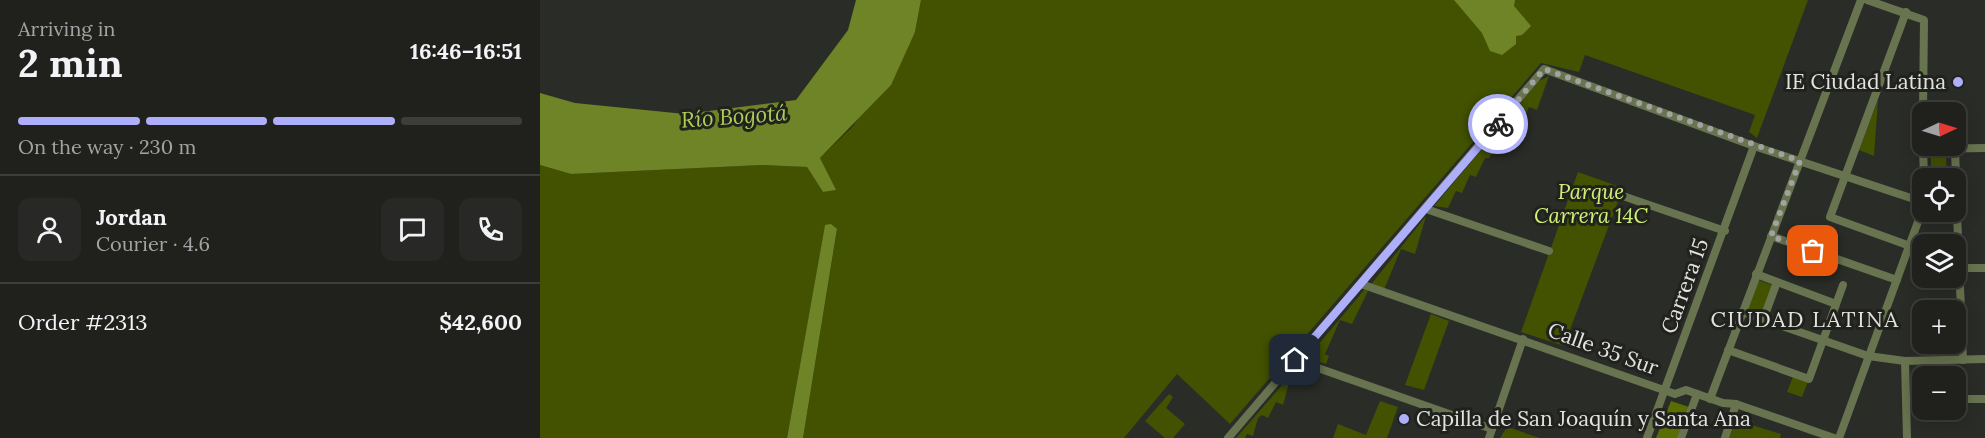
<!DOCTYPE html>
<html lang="en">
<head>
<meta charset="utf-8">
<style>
	body { margin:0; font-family:Lora,serif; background:#282926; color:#f1f3f6; height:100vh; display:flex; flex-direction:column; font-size:22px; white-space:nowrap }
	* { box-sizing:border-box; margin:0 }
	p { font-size:20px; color:#a2a3a4 }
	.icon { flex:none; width:33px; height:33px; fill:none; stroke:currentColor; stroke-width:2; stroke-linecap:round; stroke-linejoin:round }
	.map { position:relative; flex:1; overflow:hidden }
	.panel { display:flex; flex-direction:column; background:#20211d; width:540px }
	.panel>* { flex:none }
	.needle { width:39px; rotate:86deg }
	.buttons { position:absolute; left:1372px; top:102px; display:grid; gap:12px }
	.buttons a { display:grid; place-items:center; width:54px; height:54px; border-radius:12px; background:#20211d; box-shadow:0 3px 15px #0003,0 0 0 2px #3d3e3b; font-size:30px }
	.pin { position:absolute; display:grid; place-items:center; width:51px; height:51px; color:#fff; margin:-26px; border-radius:12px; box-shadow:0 3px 9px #0006 }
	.courier { position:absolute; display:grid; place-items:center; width:60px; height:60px; margin:-30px; border:4px solid #adaffb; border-radius:50%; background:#fff; color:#222; box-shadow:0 2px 8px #0007 }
	.headline em { font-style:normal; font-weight:800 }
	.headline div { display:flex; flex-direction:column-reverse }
	.headline { display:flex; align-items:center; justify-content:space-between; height:102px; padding:0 18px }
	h1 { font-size:39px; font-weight:800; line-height:45px }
	.bar { display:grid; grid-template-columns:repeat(4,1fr); gap:9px 6px; align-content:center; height:72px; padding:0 18px }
	.bar i { height:8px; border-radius:4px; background:#3d3e3b }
	.bar .on { background:#adaffb }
	.bar p { grid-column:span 4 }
	.line { display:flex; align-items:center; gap:15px; padding:0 18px; border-top:2px solid #3d3e3b }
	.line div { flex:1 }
	.round { display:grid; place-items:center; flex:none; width:63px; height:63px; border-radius:12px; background:#282926 }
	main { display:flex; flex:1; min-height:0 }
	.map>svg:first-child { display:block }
	.green { fill:#425201 }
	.forest { fill:#586e01 }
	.water { fill:#6e8426 }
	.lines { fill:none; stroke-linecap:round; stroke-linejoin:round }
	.minor { stroke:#68734f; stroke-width:8 }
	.done { stroke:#a2a39f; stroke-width:6; stroke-dasharray:0 10.8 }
	.route { stroke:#adaffb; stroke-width:8 }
	.poi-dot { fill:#adaffb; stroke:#21221d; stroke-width:2 }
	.labels { text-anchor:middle; stroke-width:6; stroke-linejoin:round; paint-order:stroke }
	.poi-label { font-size:21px; fill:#e2e3e0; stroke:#21221d; text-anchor:end }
	.park-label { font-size:21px; font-style:italic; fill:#cfef77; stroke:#21221d }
	.street-label { font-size:21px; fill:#e2e3e0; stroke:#21221d }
	.water-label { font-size:22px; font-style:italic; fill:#afce56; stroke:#21221d }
	.neighbourhood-label { font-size:22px; letter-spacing:1.5px; fill:#e2e3e0; stroke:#21221d }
</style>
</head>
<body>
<main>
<section class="panel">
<div class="headline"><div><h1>2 min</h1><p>Arriving in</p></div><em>16:46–16:51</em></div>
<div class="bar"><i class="on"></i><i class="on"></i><i class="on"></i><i></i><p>On the way · 230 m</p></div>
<div class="line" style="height:108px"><a class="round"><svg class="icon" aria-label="person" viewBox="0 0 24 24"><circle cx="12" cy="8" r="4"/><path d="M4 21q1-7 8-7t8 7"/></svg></a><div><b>Jordan</b><p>Courier · 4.6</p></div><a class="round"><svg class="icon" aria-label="chat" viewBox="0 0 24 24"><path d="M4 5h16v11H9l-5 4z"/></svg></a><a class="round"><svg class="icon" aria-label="phone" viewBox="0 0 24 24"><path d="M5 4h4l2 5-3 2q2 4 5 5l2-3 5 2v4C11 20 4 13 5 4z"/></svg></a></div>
<div class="line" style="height:78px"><div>Order #2313</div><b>$42,600</b></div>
</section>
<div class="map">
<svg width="1445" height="438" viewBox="0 0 1445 438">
	<rect width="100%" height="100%" fill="#2a2c27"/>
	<g class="green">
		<path d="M381,0H1268L1217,138L1209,132L1215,115L1045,55L1039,72L1001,63L690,424L637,374L584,438H263L297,230L285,226L247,438H0V165L31,174L222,165L267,167L283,192L295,190L280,158L313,126L375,32Z"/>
		<path d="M1009,76L997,110L989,107L981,127L976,126L965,142L959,141L949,158H945L936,177L930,175L922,193L916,191L908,208L894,206L999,81Z"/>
		<path d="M1338,100L1334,156L1319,150Z"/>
		<path d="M1391,153L1406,154L1407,178H1391Z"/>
		<path d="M1038,172L1083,188L1024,346L981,332Z"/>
		<path d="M886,216L875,254L861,249L843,292L829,287Z"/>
		<path d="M1218,280L1232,285L1222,314L1206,309Z"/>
		<path d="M825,289L828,291L812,324L800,320L785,354L789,356L786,364L767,358Z"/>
		<path d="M891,314L909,321L884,390L865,385Z"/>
		<path d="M757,368L760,370L749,383L743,405L736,402L728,418L722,415L718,418L713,436L707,434L705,438H696Z"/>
		<path d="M1254,374L1269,379L1262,397L1247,392Z"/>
		<path d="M629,394L633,397L626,408L645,424L633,438H625L605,421Z"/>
		<path d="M840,401L858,407L847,438H793L798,424L826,435Z"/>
		<path d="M1196,420L1241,434L1240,438H1189Z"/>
		<path d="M967,427L1000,438H960Z"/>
	</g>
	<path class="forest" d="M1131,401L1149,407L1137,438H1116Z"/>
	<g class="water">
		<path d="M316,0H381L375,32L351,85L280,158L296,190L283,192L267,167L222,165L31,174L0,165V93L35,103L145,114L256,100L308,30Z"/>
		<path d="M914,0H975L974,6L991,26L982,35L976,36V44L962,55L950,51L942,33Z"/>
		<path d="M291,224L297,229L263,438H247L285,225Z"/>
	</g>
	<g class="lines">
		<g class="minor">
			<path d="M1327,0L1384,20L1383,112"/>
			<path d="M1366,12L1290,217L1370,246"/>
			<path d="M1383,147L1384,178"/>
			<path d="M1383,149L1445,148"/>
			<path d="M1415,149L1416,178"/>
			<path d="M1416,189L1423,360"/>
			<path d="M1080,195L1185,231"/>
			<path d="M886,209L1009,251"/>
			<path d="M1231,236L1357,280"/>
			<path d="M1419,268H1445"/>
			<path d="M1216,274L1296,304"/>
			<path d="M821,284L1135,394L1146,390L1183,403L1196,404L1294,438"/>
			<path d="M1202,312L1328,356L1365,361L1445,359"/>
			<path d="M1223,320L1237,282"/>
			<path d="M1188,350L1269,379L1303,285"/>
			<path d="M755,360L952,429"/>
			<path d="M1365,361L1367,438"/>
			<path d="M1170,399L1321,0"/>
			<path d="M1416,399H1445"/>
			<path d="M1366,400H1383"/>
			<path d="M688,438L1004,69L1214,146L1383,202"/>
			<path d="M949,438L983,339"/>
			<path d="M1107,438L1214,146"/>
			<path d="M1141,438L1157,394"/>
			<path d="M1185,438L1196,404"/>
			<path d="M1299,438L1383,208"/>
		</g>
	</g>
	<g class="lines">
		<path class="done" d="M958,124L1004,69L1260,161L1231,236L1273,251"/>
		<path class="route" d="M755,360L958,124"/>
	</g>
	<g class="poi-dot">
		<circle cx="1418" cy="82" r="6"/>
		<circle cx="864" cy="419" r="6"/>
	</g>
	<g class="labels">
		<g class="poi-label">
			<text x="1406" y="89">IE Ciudad Latina</text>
			<text x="876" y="426" text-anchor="start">Capilla de San Joaquín y Santa Ana</text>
		</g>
		<g class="park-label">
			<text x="1051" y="199">Parque<tspan x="1051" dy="24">Carrera 14C</tspan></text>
		</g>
		<g class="street-label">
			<text transform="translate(1145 286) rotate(-70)" y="7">Carrera 15</text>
			<text transform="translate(1063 349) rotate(20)" y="7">Calle 35 Sur</text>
		</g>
		<g class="water-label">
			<text transform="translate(194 116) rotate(-4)" y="8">Río Bogotá</text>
		</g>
		<g class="neighbourhood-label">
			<text x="1265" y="327">CIUDAD LATINA</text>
		</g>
	</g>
</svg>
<div class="buttons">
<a><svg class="needle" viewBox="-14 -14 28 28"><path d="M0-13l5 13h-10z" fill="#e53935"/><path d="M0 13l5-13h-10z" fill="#a2a3a4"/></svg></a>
<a><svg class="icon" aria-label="locate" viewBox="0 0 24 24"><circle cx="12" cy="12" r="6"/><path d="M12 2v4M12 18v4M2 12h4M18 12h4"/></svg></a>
<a><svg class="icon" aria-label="layers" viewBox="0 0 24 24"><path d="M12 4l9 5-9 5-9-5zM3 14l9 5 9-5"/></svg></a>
<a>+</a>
<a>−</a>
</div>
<div class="pin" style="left:1273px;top:251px;background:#ea580c"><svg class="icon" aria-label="bag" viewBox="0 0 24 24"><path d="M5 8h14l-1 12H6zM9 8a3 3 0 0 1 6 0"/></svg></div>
<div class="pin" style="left:755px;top:360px;background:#1f2937"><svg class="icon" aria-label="home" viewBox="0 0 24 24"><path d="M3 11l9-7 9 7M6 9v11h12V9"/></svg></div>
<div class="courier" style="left:958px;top:124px"><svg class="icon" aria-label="bike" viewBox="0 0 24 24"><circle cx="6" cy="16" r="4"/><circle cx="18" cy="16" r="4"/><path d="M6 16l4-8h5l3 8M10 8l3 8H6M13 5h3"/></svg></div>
</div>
</main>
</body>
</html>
